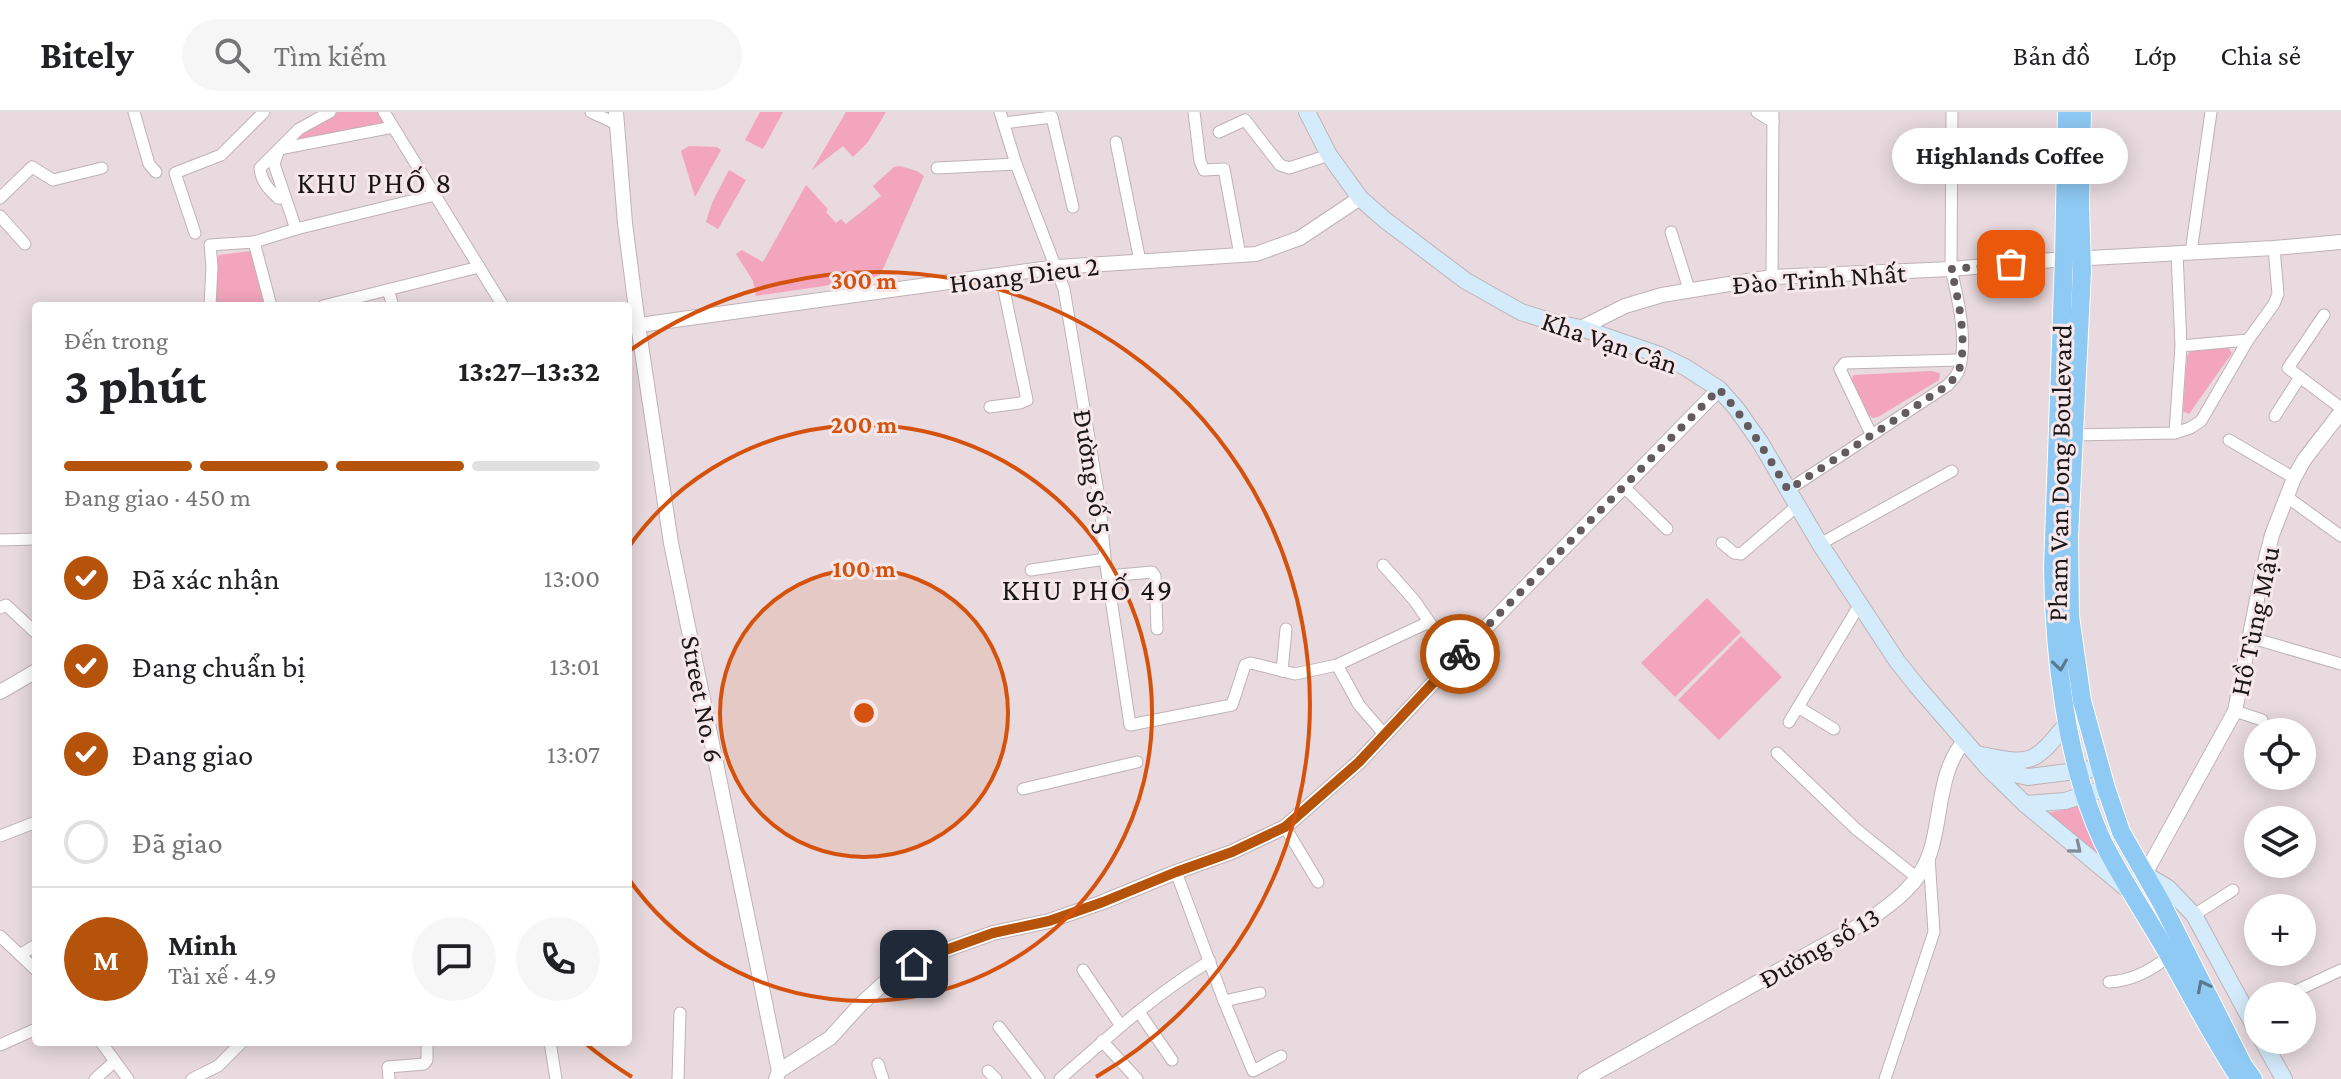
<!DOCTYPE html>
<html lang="vi">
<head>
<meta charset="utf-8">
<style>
	body { margin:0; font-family:"Crimson Pro",serif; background:#f6f6f6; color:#202124; height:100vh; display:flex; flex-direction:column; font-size:30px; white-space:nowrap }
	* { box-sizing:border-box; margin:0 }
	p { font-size:26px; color:#757577 }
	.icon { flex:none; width:44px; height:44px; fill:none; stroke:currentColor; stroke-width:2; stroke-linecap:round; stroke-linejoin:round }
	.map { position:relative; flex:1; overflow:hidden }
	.sheet { position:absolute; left:32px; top:190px; width:600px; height:744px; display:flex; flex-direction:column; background:#fff; border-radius:8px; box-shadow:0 4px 20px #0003 }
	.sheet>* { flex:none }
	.controls { position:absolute; left:2244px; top:606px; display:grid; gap:16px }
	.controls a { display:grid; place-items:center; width:72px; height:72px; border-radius:50%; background:#fff; box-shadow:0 4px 20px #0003; font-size:40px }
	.pin { position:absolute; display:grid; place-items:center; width:68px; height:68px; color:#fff; margin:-34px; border-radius:16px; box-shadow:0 4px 12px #0006 }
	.courier { position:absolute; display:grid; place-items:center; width:80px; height:80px; margin:-40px; border:6px solid #b45309; border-radius:50%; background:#fff; color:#222; box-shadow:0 2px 10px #0007 }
	.bubble { position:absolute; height:56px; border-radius:28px; background:#fff; box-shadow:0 4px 20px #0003; font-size:26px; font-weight:700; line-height:56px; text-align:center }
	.summary em { font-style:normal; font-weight:700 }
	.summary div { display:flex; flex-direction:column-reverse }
	.summary { display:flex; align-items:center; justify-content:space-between; height:136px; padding:0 32px }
	h1 { font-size:52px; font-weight:700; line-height:60px }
	.bar { display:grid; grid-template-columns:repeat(4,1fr); gap:12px 8px; align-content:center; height:96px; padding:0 32px }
	.bar i { height:10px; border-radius:6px; background:#e0e0e0 }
	.bar .active { background:#b45309 }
	.bar p { grid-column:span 4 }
	.line { display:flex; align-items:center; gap:20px; padding:0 32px; border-top:2px solid #e0e0e0 }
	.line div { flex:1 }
	.round { display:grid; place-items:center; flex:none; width:84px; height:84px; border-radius:42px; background:#f6f6f6 }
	ol { padding:0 32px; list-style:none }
	li { display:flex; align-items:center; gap:24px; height:88px }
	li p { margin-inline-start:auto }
	li .icon { padding:8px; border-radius:50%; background:#b45309; color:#fff; stroke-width:4 }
	li:last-child { color:#757577 }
	li i { width:44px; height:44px; border:4px solid #e0e0e0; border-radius:50% }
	header { display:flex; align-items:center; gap:48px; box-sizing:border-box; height:112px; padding:0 40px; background:#fff; border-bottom:2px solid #e0e0e0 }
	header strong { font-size:38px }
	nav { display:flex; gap:44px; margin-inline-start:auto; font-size:28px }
	.search { width:560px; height:72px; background:#f6f6f6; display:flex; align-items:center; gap:20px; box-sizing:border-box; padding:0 28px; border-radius:44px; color:#757577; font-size:30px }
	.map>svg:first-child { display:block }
	.green { fill:#f2a5bc }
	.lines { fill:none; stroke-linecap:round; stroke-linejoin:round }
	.minor-casing { stroke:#bfb2b5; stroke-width:13 }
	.tertiary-casing { stroke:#bfb2b5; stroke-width:16 }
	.secondary-casing { stroke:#bfb2b5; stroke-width:18 }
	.trunk-casing { stroke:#fff; stroke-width:20 }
	.minor { stroke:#fff; stroke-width:11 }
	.tertiary { stroke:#fff; stroke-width:14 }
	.secondary { stroke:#d4ebfb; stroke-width:16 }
	.trunk { stroke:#8ecaf4; stroke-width:18 }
	.oneway { stroke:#5a7991 }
	.oneway2 { stroke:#818b94 }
	.done { stroke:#635b5d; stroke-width:8; stroke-dasharray:0 14.4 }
	.route { stroke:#b45309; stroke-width:10 }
	.ring { fill:none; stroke:#d4520d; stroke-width:4 }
	.labels { text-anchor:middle; stroke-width:6; stroke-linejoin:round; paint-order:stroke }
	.street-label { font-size:28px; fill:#1b1617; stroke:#f6e7eb }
	.neighbourhood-label { font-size:30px; letter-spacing:2px; fill:#1b1617; stroke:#f6e7eb }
	.centre { fill:#d4520d; stroke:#f6e7eb; stroke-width:4 }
	.ring-label { font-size:24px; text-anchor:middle; font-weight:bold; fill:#d4520d; stroke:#f6e7eb; stroke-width:6; stroke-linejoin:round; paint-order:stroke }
</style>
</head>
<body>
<header>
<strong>Bitely</strong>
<div class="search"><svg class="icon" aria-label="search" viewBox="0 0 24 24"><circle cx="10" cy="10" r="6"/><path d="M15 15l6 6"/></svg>Tìm kiếm</div>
<nav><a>Bản đồ</a><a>Lớp</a><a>Chia sẻ</a></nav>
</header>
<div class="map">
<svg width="2341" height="967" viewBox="0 0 2341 967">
	<rect width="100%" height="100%" fill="#e8dade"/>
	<g class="green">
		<path d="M338,0H379L388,12L285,33L300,19Z"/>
		<path d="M760,0H783L763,37L745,28Z"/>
		<path d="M846,0H886L868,30L853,45L843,34L812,58Z"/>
		<path d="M689,34L717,35L721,38L695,85L681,39Z"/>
		<path d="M900,54L917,59L924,64L879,166L756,184L753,169L736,142L742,138L763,150L806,73L828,97L826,100L836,111L841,107L846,112L881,84L873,74L894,55Z"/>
		<path d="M729,58L746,68L718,117L706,110L712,91Z"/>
		<path d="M250,139L253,141L264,194H216V147L219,143Z"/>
		<path d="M2227,234L2232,241L2189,302L2183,299L2187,244L2191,238Z"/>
		<path d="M1931,259L1940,261L1939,268L1878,305L1873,306L1867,302L1850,269L1854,263Z"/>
		<path d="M1707,486L1741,520L1675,585L1641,551Z"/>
		<path d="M1741,524L1782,565L1719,628L1678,588Z"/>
		<path d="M2082,689L2110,752L2047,701L2068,697Z"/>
	</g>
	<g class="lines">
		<g class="minor-casing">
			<g id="minor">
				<path d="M134,0L149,52L156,60"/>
				<path d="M384,0L503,194"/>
				<path d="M591,0L617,12"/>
				<path d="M1000,0L1016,52L1064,177L1100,392L1105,447L1130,613L1232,593L1245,553L1251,551L1295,562L1337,553L1429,510"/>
				<path d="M1194,0L1200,49L1204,58L1224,57L1240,143"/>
				<path d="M1757,0L1773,10"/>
				<path d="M1004,11L1052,5L1073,95"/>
				<path d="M1219,20L1245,8L1280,53L1289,56L1329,43"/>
				<path d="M1116,30L1140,149"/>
				<path d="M937,56L1016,52"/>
				<path d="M0,86L32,55L53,68L102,56"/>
				<path d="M285,86H278C269,77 261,70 260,56L299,17L330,0"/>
				<path d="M0,104L25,132"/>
				<path d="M296,117L274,52L279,37L393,15"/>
				<path d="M1671,120L1689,177"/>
				<path d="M195,121L175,61L221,43L264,0"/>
				<path d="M254,130L271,194"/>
				<path d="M2191,140L2211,0"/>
				<path d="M1772,165L1773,0"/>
				<path d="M388,178L393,194"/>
				<path d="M210,194L212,154L210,133L254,130L296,117L435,83"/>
				<path d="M323,194L479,155"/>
				<path d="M2324,203L2288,256L2341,296"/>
				<path d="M2181,234L2248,228"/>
				<path d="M990,295L1020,291L1027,288L1001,164"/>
				<path d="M2275,304L2300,265"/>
				<path d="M2175,321L2181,234L2177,141"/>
				<path d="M1871,322L1840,257L1845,251L1960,248"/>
				<path d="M2073,323L2175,321L2190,316L2201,309L2248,228L2274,192L2278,182L2274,136"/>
				<path d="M2229,328L2294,366"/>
				<path d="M1624,375L1667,417"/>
				<path d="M1788,378L1948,273C1952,268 1957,264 1959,258C1968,228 1958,187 1951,157L1952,0"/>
				<path d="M2287,385L2341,424"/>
				<path d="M0,428L36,427"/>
				<path d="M1722,431L1734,441L1741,442L1798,393"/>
				<path d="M1820,432L1952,359"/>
				<path d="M1383,453L1414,488L1455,547"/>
				<path d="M1031,458L1105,447"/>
				<path d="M1108,464L1152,460L1155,464L1157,517"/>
				<path d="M0,496L6,493L36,521"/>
				<path d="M2249,525L2341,552"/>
				<path d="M1337,553L1359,593L1384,622"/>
				<path d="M1282,559L1286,517"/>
				<path d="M1798,595L1834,617"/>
				<path d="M2235,599L2262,608"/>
				<path d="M1789,610L1860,492"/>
				<path d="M1777,641L1856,717L1916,765"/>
				<path d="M1023,677L1137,650"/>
				<path d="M1285,715L1318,770"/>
				<path d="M0,724L36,710"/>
				<path d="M1176,760L1224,889L1253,959L1281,944"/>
				<path d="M2194,803L2233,778"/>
				<path d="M0,824L36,858"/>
				<path d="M20,843L36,833"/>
				<path d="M1083,858L1121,914"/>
				<path d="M2109,870C2131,869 2152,858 2169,844"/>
				<path d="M2285,884L2341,858"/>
				<path d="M1224,889L1260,881"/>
				<path d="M1139,900L1172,948"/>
				<path d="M999,915L1039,967"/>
				<path d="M1102,929L1137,967"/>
				<path d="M101,930L128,967"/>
				<path d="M550,930L556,967"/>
				<path d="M0,933L36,917"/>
				<path d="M878,952L883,967"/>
				<path d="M988,959L996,967"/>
				<path d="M95,967L114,950"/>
				<path d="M192,967L218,954L242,930"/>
				<path d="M389,967L388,955L424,952L427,948V930"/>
				<path d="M678,967L680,901"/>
				<path d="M1060,967C1108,925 1155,882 1210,849"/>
				<path d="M1885,967L1934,820L1929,745"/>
			</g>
		</g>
		<g class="tertiary-casing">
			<g id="tertiary">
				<path d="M616,0L625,111L638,213L671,431L779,959"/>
				<path d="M632,214L1057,155L1256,142L1300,126L1360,86"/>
				<path d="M1581,216L1625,194L1662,183L1772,165L1951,157L2053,148L2274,136L2341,130"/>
				<path d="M0,580L36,559"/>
				<path d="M2145,762L2235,599L2262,462L2272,423L2294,366L2304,348L2341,300"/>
				<path d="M776,967L779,959L830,926L861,892L892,864L929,844L993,821L1049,809L1103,790L1176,760L1232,740L1285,715L1359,650L1468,534L1719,277"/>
				<path d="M1585,967L1867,809C1892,792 1920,772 1930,741C1942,704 1938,659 1965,628"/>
			</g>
		</g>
		<g class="secondary-casing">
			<g id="secondary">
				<path d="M1307,0L1329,43L1360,86L1385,108L1466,169L1521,200L1556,211L1581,216L1660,243L1685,255L1719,277L1736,296L1760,330L1820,432L1897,549L1916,573L1988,656L2025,692L2126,776"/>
				<path d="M1976,642C2031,653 2032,655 2068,610"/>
				<path d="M1991,657L2028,665L2100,656"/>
				<path d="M2025,692L2065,689L2106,676"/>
				<path d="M2145,762L2168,776L2194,803L2258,921"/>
				<path d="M2262,928L2284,967"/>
			</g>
		</g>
		<g class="trunk-casing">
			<g id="trunk">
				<path d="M2067,0L2064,147L2053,456C2054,542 2066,651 2103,730C2122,768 2146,803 2167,840C2191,883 2213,926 2240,967"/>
				<path d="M2082,0L2080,92L2082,159L2069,424L2070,504L2082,589L2106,676L2121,720L2162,792L2243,953L2253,967"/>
			</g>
		</g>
		<use href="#minor" class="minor"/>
		<use href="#tertiary" class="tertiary"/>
		<use href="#secondary" class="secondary"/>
		<use href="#trunk" class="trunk"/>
	</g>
	<defs><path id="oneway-chevron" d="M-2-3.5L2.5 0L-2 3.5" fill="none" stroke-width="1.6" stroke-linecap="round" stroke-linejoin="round" transform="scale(2)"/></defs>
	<g class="oneway">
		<use href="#oneway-chevron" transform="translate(2060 553) rotate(82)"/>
		<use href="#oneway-chevron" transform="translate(2203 874) rotate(-117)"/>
	</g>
	<use class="oneway2" href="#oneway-chevron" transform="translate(2076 736) rotate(39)"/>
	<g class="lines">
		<path class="done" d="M1460,542L1719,277C1746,308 1767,342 1788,378L1948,273C1952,268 1957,264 1959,258C1968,230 1958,185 1951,157L2011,152"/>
		<path class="route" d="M914,852L929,844L993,821L1049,809L1103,790L1176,760L1232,740L1285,715L1359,650L1460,542"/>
	</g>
	<circle cx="864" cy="601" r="144" fill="#d4520d" fill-opacity=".12"/>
	<g class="ring">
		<circle cx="864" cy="601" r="144"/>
		<path d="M628 436A288 288 0 1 1 628 766"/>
		<path d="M632 965A432 432 0 0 1 586 932M629 239A432 432 0 1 1 1096 965"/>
	</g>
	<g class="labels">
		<g class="street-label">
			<text transform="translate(1024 162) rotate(-7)" y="10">Hoang Dieu 2</text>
			<text transform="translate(1819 166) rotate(-4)" y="10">Đào Trinh Nhất</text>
			<text transform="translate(1610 230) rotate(19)" y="10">Kha Vạn Cân</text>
			<text transform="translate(1093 360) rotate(81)" y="10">Đường Số 5</text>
			<text transform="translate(2059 361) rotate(-89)" y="10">Pham Van Dong Boulevard</text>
			<text transform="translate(2254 509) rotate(-78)" y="10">Hồ Tùng Mậu</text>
			<text transform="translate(703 587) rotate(79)" y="10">Street No. 6</text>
			<text transform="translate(1819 835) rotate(-30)" y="10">Đường số 13</text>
		</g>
		<g class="neighbourhood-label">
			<text x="375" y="81">KHU PHỐ 8</text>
			<text x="1088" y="488">KHU PHỐ 49</text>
		</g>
	</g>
	<circle cx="864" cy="601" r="12" class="centre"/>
	<g class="ring-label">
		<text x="864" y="177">300 m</text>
		<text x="864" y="321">200 m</text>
		<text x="864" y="465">100 m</text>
	</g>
</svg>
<div class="controls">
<a><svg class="icon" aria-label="locate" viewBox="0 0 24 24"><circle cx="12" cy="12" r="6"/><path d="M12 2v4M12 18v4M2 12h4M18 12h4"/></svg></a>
<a><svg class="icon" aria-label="layers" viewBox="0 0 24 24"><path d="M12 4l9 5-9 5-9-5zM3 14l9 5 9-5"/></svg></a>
<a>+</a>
<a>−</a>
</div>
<div class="pin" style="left:2011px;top:152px;background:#ea580c"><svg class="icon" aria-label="bag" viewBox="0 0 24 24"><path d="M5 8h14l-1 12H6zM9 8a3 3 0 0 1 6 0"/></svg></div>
<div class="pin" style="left:914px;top:852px;background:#1f2937"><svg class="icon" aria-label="home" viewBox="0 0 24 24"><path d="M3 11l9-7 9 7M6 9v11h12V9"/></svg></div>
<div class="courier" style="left:1460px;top:542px"><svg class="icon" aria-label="bike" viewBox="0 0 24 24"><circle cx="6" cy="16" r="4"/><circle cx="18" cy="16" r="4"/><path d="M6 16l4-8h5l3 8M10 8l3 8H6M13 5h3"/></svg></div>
<div class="bubble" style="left:1892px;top:16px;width:236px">Highlands Coffee</div>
<section class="sheet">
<div class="summary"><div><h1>3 phút</h1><p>Đến trong</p></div><em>13:27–13:32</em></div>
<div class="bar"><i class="active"></i><i class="active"></i><i class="active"></i><i></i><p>Đang giao · 450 m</p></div>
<ol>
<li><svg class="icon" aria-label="check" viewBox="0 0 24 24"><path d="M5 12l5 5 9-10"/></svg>Đã xác nhận<p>13:00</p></li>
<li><svg class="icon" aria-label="check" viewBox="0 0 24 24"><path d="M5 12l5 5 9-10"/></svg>Đang chuẩn bị<p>13:01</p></li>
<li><svg class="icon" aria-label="check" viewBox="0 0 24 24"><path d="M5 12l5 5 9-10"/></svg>Đang giao<p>13:07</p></li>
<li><i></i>Đã giao</li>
</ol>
<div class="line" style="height:144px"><b class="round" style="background:#b45309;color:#fff">M</b><div><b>Minh</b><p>Tài xế · 4.9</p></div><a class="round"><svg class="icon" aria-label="chat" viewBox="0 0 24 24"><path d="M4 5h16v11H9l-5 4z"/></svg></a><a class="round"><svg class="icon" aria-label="phone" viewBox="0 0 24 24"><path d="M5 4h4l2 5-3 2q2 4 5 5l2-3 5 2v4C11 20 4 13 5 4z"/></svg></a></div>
</section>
</div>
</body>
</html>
